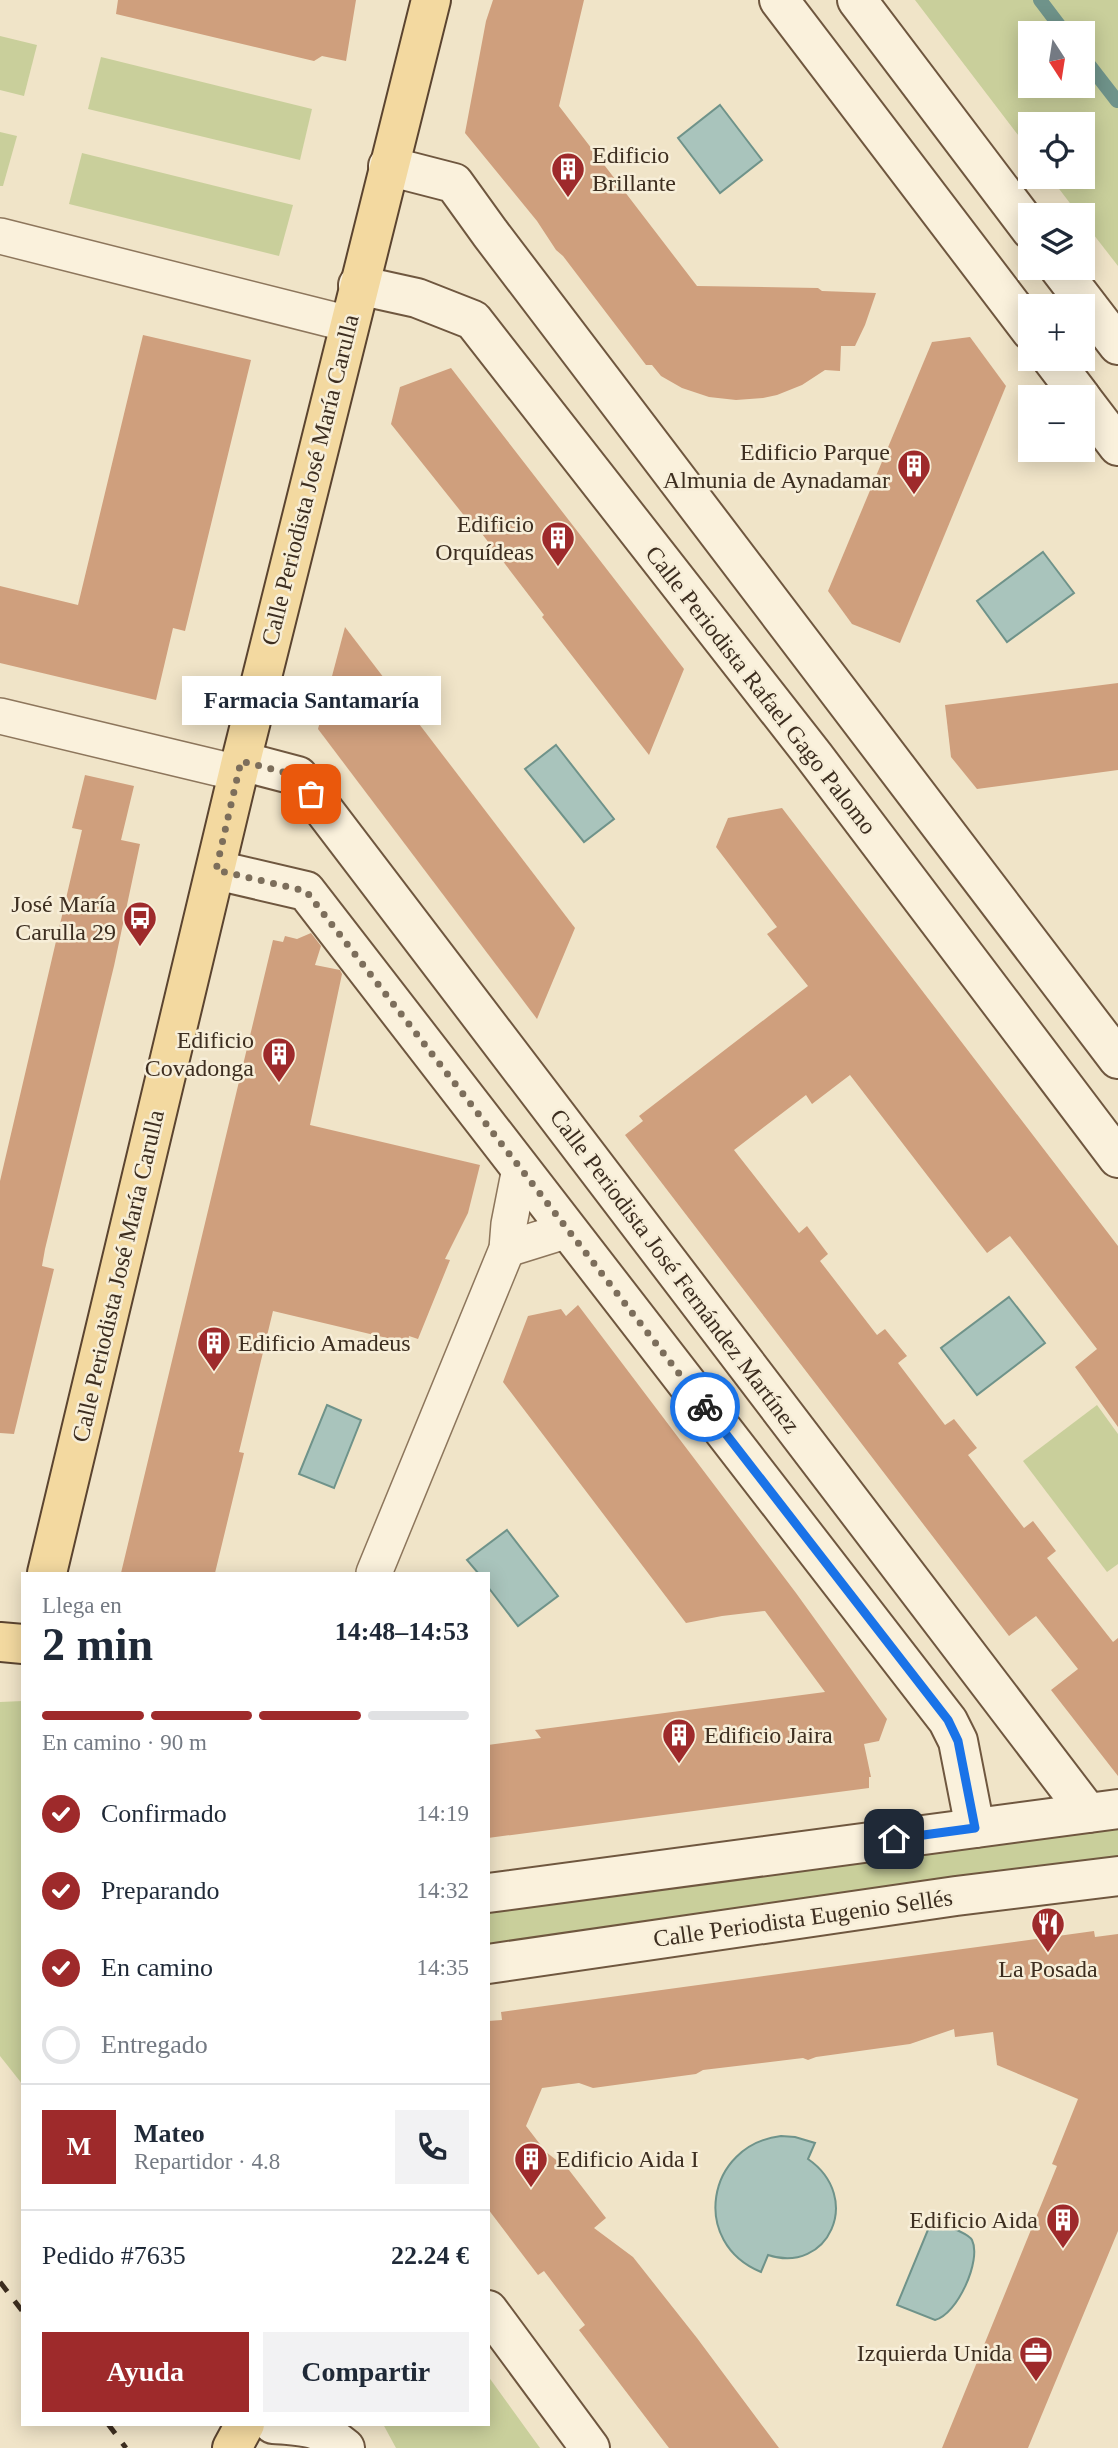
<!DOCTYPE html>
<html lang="es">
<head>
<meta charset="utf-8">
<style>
	body { margin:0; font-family:"Times New Roman",serif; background:#f2f2f3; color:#1f2937; height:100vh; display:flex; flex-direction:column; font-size:26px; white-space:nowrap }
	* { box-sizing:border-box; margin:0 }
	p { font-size:23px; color:#747a83 }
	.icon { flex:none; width:38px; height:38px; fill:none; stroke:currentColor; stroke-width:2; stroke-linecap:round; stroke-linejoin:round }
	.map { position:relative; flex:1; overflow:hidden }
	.side { position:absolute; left:21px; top:1572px; width:469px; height:854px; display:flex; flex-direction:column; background:#fff; border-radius:0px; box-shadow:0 4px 18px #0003 }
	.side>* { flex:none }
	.needle { width:46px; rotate:168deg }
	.controls { position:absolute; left:1018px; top:21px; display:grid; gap:14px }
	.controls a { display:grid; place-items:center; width:77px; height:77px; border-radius:0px; background:#fff; box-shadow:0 4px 18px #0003; font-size:35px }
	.pin { position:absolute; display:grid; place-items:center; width:60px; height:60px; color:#fff; margin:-30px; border-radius:14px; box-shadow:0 4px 10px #0006 }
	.courier { position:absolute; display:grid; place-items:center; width:70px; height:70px; margin:-35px; border:5px solid #1a73e8; border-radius:50%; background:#fff; color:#222; box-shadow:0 2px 9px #0007 }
	.bubble { position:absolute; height:49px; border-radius:0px; background:#fff; box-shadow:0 4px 18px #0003; font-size:23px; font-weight:800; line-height:49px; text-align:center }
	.summary em { font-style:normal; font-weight:800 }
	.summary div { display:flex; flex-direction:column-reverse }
	.summary { display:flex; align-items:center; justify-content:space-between; height:119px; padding:0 21px }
	h1 { font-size:46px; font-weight:800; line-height:52px }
	.bar { display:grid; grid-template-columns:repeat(4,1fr); gap:10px 7px; align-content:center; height:84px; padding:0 21px }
	.bar i { height:9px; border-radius:5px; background:#e0e1e3 }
	.bar .on { background:#9e2a2b }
	.bar p { grid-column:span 4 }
	.line { display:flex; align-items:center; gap:18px; padding:0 21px; border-top:2px solid #e0e1e3 }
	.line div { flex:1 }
	.round { display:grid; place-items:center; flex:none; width:74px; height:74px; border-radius:0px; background:#f2f2f3 }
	ol { padding:0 21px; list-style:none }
	li { display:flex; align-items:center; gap:21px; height:77px }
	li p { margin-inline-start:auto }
	li .icon { padding:7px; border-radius:50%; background:#9e2a2b; color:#fff; stroke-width:4 }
	li:last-child { color:#747a83 }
	li i { width:38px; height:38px; border:4px solid #e0e1e3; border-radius:50% }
	.action { display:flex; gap:14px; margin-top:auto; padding:14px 21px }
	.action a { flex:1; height:80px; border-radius:0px; background:#9e2a2b; color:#fff; font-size:28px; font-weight:800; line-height:80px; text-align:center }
	.action a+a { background:#f2f2f3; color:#1f2937 }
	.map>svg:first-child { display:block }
	.green { fill:#c9cf9b; fill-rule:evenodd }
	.water { fill:#a9c4bc; stroke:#6f938a; stroke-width:2 }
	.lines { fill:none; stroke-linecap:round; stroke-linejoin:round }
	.stream { stroke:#6f938a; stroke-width:14 }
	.building { fill:#cf9f7d }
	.street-casing { stroke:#8d765c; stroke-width:38 }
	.secondary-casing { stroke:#6f573f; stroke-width:42 }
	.primary-casing { stroke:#5b4430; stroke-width:42 }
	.street { stroke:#faf1dc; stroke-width:35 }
	.secondary { stroke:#faf1dc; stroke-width:38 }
	.primary { stroke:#f3d9a0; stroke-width:38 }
	.rail { stroke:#3d2e20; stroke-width:5; stroke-dasharray:12 12; stroke-linecap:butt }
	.done { stroke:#7c6e5b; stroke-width:7; stroke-dasharray:0 12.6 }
	.route { stroke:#1a73e8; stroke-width:9 }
	.labels { text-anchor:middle; stroke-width:5; stroke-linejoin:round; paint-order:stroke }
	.poi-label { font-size:24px; fill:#3d2e20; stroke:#f7eed8; text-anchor:end }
	.street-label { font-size:24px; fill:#3d2e20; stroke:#f7eed8 }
</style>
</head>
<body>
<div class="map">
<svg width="1118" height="2448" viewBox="0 0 1118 2448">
	<rect width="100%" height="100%" fill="#f0e4c8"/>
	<g class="green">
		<path d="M915,0H1118V266L1083,221V215H1079L1050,177H1083V124H1031V152ZM1083,33V86H1031V33Z"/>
		<path d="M0,36L37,45L24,96L0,90Z"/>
		<path d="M101,57L312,109L300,160L88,109Z"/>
		<path d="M0,132L17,136L3,186H0Z"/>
		<path d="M82,153L293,205L279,256L69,204Z"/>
		<path d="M1097,1405L1118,1434V1564L1107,1572L1023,1461Z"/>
		<path d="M23,1701V2085L0,2056V1702Z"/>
		<path d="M1118,1829V1861L488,1948V1913Z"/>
		<path d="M488,2376L540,2448H396L383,2424H488Z"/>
	</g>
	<g class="water">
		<path d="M720,105L762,160L720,193L678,138Z"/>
		<path d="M1043,552L1074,593L1007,642L977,601Z"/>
		<path d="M556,745L614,819L584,842L525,769Z"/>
		<path d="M1009,1297L1045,1343L977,1395L941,1348Z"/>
		<path d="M327,1405L361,1420L334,1488L299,1474Z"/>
		<path d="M507,1530L558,1596L518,1626L488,1587V1573H478L467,1560Z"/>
		<path d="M781,2136L795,2137L815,2143L808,2159C864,2198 828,2275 768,2255L761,2272C690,2243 706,2145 781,2136Z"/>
		<path d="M932,2220C940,2224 968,2232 972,2240C982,2260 957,2315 935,2320L897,2305Z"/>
	</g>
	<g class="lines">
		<g class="stream">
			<path d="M1040,0L1065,33"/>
			<path d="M1083,57L1117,101"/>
		</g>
	</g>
	<g class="building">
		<path d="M118,0H356L346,61L322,56L314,61L116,14Z"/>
		<path d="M493,0H584L559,106L697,286L818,288L822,291L876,293L865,325L855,346H841L840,371L825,370L802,385L777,395L763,398L736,400L709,397L682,388L661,376L652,365H646L563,256L556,250L537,221L465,133L486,21Z"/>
		<path d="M143,335L251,360L185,631L173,628L156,700L0,663V586L78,605Z"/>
		<path d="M970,337L1006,386L900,643L852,624L828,591L932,342Z"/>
		<path d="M451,368L684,669L649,755L542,617L544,615L476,526L474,528L391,424L400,387Z"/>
		<path d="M345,627L575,928L537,1019L318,729Z"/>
		<path d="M1118,683V770L977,789L951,757L945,705Z"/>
		<path d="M85,775L134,786L121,840L140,844L114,966L45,1249L42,1266L54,1269L14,1434L0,1433V1181L82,830L72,828Z"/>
		<path d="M782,808L1118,1246V1427L1075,1367L1097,1349L1010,1236L987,1253L850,1075L812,1104L806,1095L734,1150L799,1233L807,1226L828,1254L820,1261L877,1335L885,1329L907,1356L898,1363L945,1425L954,1419L977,1448L968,1455L1024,1528L1033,1521L1056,1551L1047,1558L1113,1642L1118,1638V1776L1051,1690L1078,1669L1036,1616L1009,1636L625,1135L643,1121L639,1116L808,986L767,934L777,927L716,847L728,818Z"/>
		<path d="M311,933L321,946L315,965L340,970L342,974L310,1125L480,1165L468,1213L445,1259L450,1260L418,1339L409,1336L408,1343L273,1311L239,1452L244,1453L215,1573H121L273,940L283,942L285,936L297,939Z"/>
		<path d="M578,1305L796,1593L887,1719L879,1741L864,1744L871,1777H869V1788L488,1838V1745L541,1738L535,1730L825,1692L765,1611L722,1616L686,1623L503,1382L528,1316L561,1309L566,1316Z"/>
		<path d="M1094,1931L1095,1937L1118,1934V2231L1028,2448H942L1057,2166L1052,2164L1078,2099L997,2065L993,2032L955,2037L954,2029L910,2044L816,2057L808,2060L803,2058L703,2070L696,2074L593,2088L579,2083L542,2088L526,2126L546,2152L569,2170L606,2218L594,2228L633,2257L697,2338L779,2448H669L579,2330L585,2325L544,2271L538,2275L488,2209V2021L502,2020L501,2012Z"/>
	</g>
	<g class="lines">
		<g class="street-casing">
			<g id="street">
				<path d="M0,236L349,324"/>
				<path d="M0,716L238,773"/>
				<path d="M507,1249L568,1230"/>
				<path d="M374,1573L507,1249L509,1224L520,1168"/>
			</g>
		</g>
		<g class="secondary-casing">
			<g id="secondary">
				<path d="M779,0L1031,331"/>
				<path d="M857,0L1031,230"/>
				<path d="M388,166L454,183L490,233L1118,1059"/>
				<path d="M1059,268L1118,345"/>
				<path d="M358,285L417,298L473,320L814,756L1118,1158"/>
				<path d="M1052,359L1081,397"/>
				<path d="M1083,400L1118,446"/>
				<path d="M241,761L298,776L1088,1813"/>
				<path d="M216,870L306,891L948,1721L958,1741L975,1828"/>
				<path d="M488,1893L1118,1809"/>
				<path d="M488,1964L956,1896L1118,1876"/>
				<path d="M488,2310L590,2448"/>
				<path d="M273,2424C306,2426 319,2426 345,2448"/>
			</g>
		</g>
		<g class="primary-casing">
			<g id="primary">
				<path d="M47,1573L241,761L431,0"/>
				<path d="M0,1642L23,1644"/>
				<path d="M232,2448L245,2424"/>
			</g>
		</g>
		<use href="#street" class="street"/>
		<use href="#secondary" class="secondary"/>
		<use href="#primary" class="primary"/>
		<g class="rail">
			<path d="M0,2282L23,2312"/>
			<path d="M108,2424L126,2448"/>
		</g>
	</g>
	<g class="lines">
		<path class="done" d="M311,794L298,776L241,761L216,870L306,891L705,1407"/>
		<path class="route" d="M705,1407L948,1720L958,1741L975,1828L894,1839"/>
	</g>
	<defs>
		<g id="building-pin" transform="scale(1.75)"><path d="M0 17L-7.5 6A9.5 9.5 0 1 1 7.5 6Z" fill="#9e2a2b" stroke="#f7eed8"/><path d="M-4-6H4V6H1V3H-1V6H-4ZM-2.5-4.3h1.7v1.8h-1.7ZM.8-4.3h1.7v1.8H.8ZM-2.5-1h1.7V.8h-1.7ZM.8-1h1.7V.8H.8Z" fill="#fff"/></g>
		<g id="bus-pin" transform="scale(1.75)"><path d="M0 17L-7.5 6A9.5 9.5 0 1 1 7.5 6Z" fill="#9e2a2b" stroke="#f7eed8"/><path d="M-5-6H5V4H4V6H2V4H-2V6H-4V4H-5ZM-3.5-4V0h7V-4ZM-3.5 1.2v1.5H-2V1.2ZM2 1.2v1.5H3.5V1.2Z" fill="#fff"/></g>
		<g id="restaurant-pin" transform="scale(1.75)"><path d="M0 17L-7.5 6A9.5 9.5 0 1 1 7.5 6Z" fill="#9e2a2b" stroke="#f7eed8"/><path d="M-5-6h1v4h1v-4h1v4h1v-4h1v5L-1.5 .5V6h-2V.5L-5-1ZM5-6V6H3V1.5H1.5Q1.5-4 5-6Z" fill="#fff"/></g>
		<g id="office-pin" transform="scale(1.75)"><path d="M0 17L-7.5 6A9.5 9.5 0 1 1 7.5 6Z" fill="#9e2a2b" stroke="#f7eed8"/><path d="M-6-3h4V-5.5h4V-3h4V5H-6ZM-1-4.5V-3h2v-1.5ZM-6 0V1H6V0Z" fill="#fff"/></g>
	</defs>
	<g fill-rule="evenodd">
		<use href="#building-pin" x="568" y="169"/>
		<use href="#building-pin" x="914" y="466"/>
		<use href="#building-pin" x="558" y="538"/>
		<use href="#bus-pin" x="140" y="918"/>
		<use href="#building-pin" x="279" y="1054"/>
		<use href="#building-pin" x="214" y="1343"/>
		<use href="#building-pin" x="679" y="1735"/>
		<use href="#restaurant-pin" x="1048" y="1924"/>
		<use href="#building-pin" x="531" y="2159"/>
		<use href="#building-pin" x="1063" y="2220"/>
		<use href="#office-pin" x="1036" y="2353"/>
	</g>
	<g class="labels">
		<g class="poi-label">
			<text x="592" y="163" text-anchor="start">Edificio<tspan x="592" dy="28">Brillante</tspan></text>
			<text x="890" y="460">Edificio Parque<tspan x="890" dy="28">Almunia de Aynadamar</tspan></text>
			<text x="534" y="532">Edificio<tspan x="534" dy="28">Orquídeas</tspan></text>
			<text x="116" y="912">José María<tspan x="116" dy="28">Carulla 29</tspan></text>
			<text x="254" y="1048">Edificio<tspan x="254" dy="28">Covadonga</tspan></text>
			<text x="238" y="1351" text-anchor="start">Edificio Amadeus</text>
			<text x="704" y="1743" text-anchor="start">Edificio Jaira</text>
			<text x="1048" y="1977" text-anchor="middle">La Posada</text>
			<text x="556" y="2167" text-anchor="start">Edificio Aida I</text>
			<text x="1038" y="2228">Edificio Aida</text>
			<text x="1012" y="2361">Izquierda Unida</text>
		</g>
		<g class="street-label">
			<text transform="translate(310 480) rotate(-76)" y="8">Calle Periodista José María Carulla</text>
			<text transform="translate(761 690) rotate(52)" y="8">Calle Periodista Rafael Gago Palomo</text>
			<text transform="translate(675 1271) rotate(53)" y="8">Calle Periodista José Fernández Martínez</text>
			<text transform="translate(118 1276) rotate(-77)" y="8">Calle Periodista José María Carulla</text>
			<text transform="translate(803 1918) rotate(-8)" y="8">Calle Periodista Eugenio Sellés</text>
		</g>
	</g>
</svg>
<div class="controls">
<a><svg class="needle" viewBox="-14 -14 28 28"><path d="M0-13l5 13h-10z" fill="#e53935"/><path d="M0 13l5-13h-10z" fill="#747a83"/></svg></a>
<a><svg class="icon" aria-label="locate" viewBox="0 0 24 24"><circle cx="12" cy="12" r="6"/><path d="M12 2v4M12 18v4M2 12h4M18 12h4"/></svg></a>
<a><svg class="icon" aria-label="layers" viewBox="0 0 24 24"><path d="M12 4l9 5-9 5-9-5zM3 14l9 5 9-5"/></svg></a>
<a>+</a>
<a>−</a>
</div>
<div class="pin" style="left:311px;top:794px;background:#ea580c"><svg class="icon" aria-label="bag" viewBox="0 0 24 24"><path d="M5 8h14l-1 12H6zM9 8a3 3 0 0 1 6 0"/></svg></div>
<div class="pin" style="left:894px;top:1839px;background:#1f2937"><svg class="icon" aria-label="home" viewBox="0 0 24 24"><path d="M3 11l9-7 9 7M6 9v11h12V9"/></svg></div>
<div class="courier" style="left:705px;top:1407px"><svg class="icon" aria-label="bike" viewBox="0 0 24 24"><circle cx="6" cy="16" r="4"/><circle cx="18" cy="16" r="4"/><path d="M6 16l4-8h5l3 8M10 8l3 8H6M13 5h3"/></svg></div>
<div class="bubble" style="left:182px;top:676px;width:259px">Farmacia Santamaría</div>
<section class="side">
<div class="summary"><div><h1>2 min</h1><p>Llega en</p></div><em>14:48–14:53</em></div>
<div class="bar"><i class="on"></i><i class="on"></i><i class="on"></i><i></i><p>En camino · 90 m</p></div>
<ol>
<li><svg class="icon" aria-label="check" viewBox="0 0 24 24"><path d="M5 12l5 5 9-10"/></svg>Confirmado<p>14:19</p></li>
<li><svg class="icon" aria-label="check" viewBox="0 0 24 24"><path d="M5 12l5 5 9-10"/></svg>Preparando<p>14:32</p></li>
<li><svg class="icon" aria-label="check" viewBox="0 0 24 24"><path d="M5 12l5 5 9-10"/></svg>En camino<p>14:35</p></li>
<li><i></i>Entregado</li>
</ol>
<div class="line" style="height:126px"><b class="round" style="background:#9e2a2b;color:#fff">M</b><div><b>Mateo</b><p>Repartidor · 4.8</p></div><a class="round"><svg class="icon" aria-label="phone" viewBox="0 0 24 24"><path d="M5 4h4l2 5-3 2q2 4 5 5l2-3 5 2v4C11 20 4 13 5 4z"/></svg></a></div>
<div class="line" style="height:91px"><div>Pedido #7635</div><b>22.24 €</b></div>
<div class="action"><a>Ayuda</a><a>Compartir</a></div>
</section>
</div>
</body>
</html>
